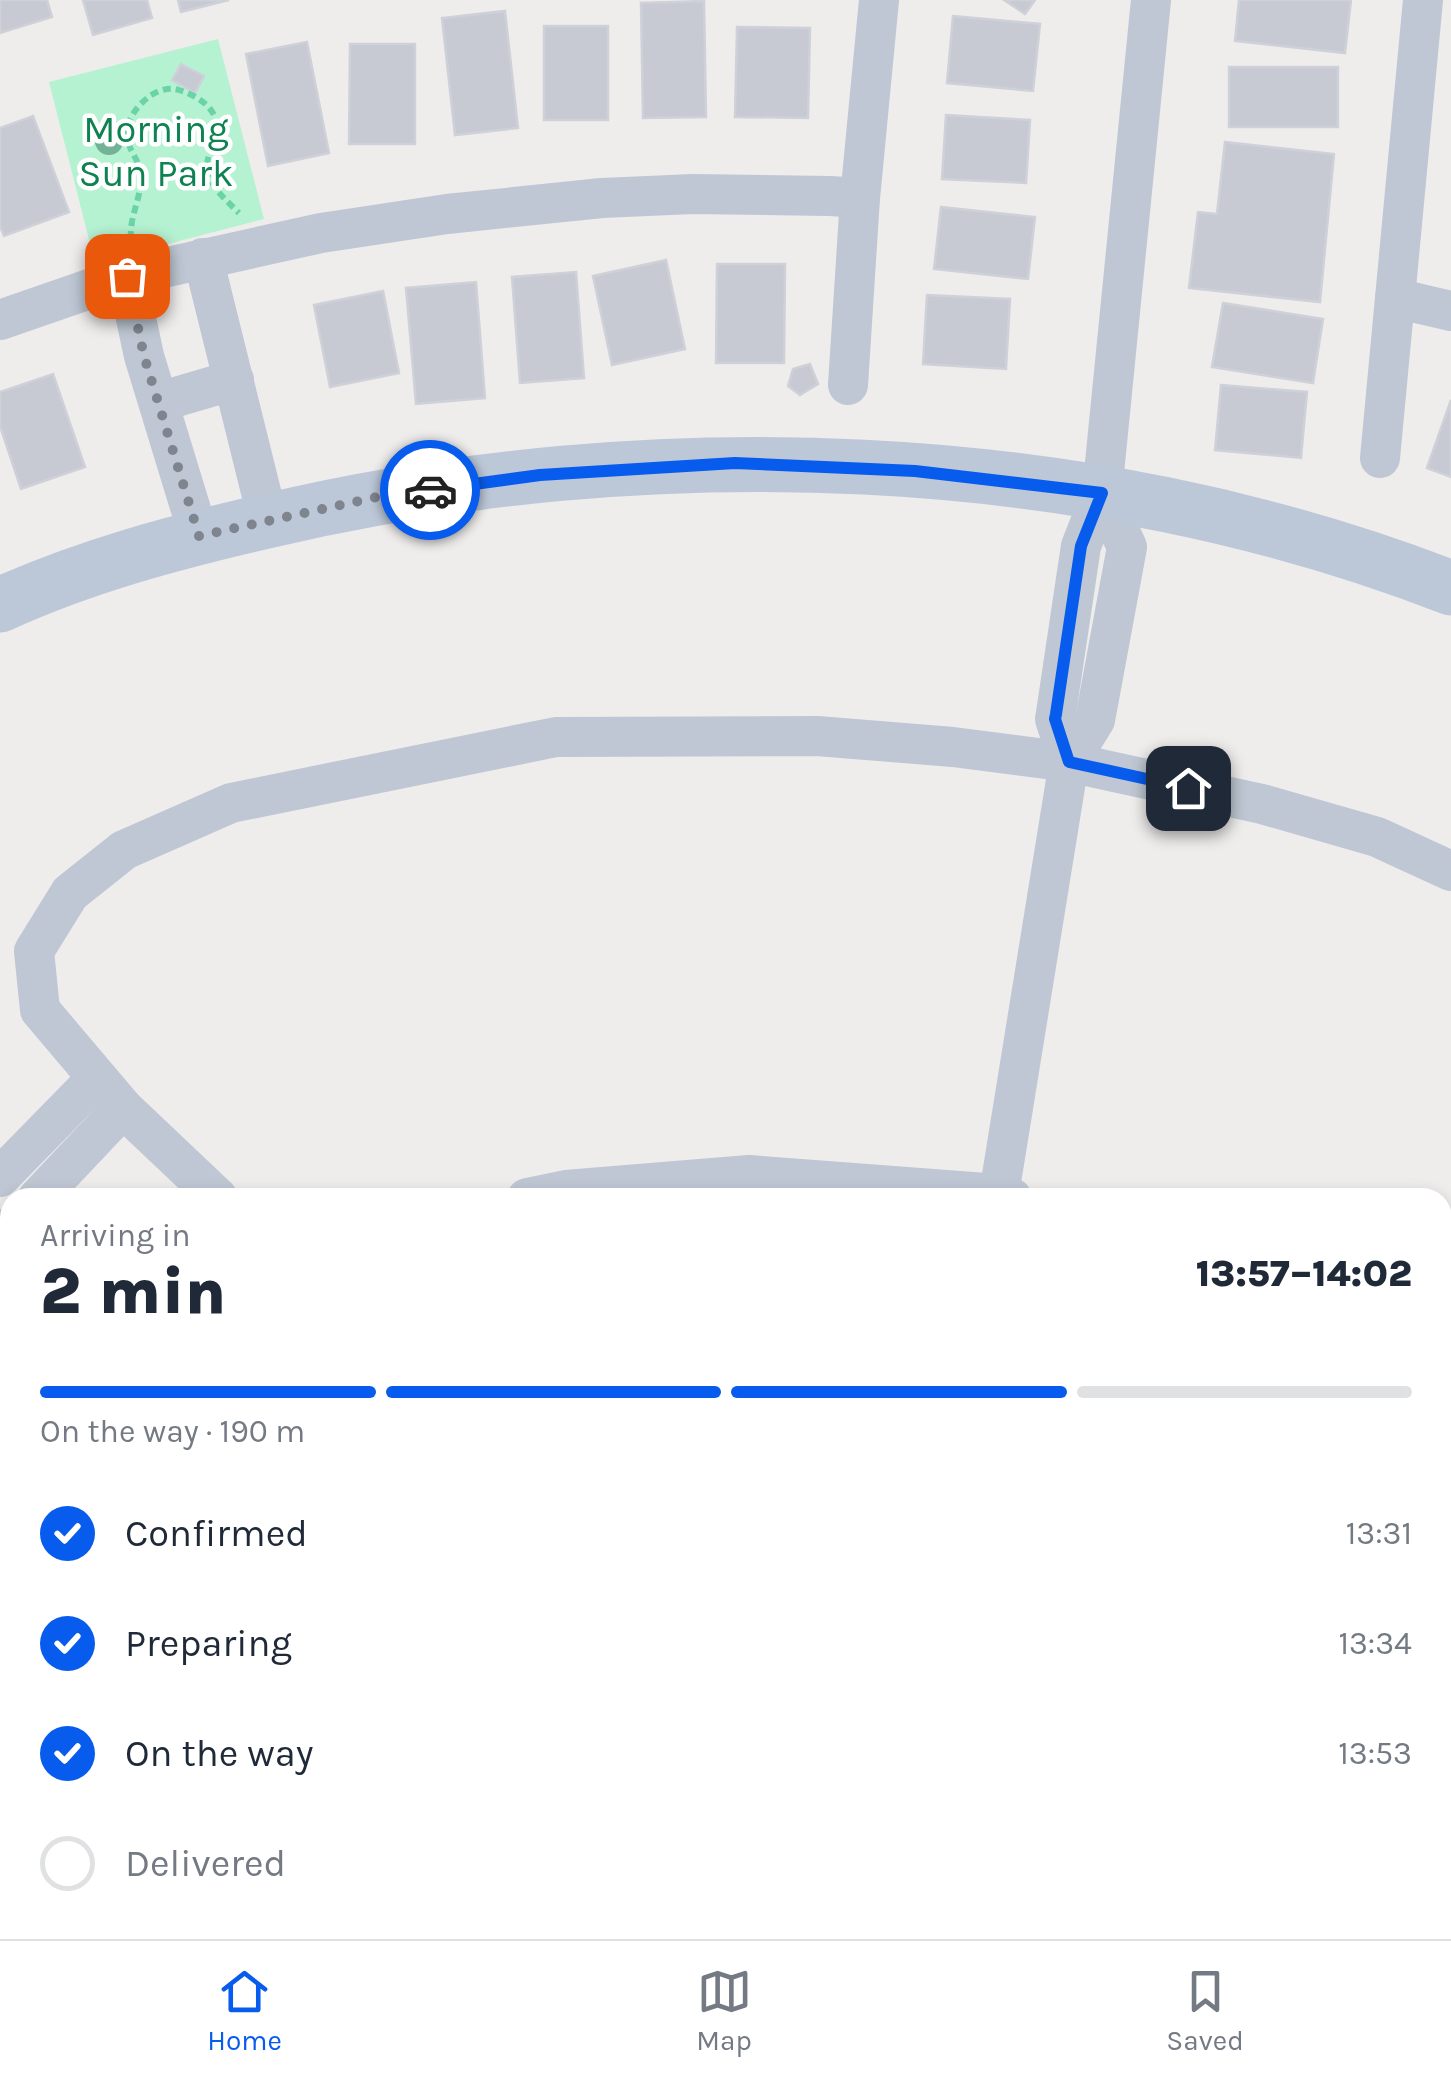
<!DOCTYPE html>
<html lang="en">
<head>
<meta charset="utf-8">
<style>
	body { margin:0; font-family:Karla,sans-serif; background:#f6f6f7; color:#1f2937; height:100vh; display:flex; flex-direction:column; font-size:38px; white-space:nowrap }
	* { box-sizing:border-box; margin:0 }
	p { font-size:32px; color:#747a83 }
	.icon { flex:none; width:55px; height:55px; fill:none; stroke:currentColor; stroke-width:2; stroke-linecap:round; stroke-linejoin:round }
	.map { position:relative; flex:1; overflow:hidden }
	.details { position:absolute; left:0px; top:1188px; width:1452px; height:752px; display:flex; flex-direction:column; background:#fff; border-radius:30px 30px 0 0; box-shadow:0 5px 15px #0003 }
	.details>* { flex:none }
	.pin { position:absolute; display:grid; place-items:center; width:85px; height:85px; color:#fff; margin:-42px; border-radius:20px; box-shadow:0 5px 15px #0006 }
	.courier { position:absolute; display:grid; place-items:center; width:100px; height:100px; margin:-50px; border:8px solid #085ced; border-radius:50%; background:#fff; color:#222; box-shadow:0 2px 12px #0007 }
	.overview em { font-style:normal; font-weight:800 }
	.overview div { display:flex; flex-direction:column-reverse }
	.overview { display:flex; align-items:center; justify-content:space-between; height:170px; padding:0 40px }
	h1 { font-size:65px; font-weight:800; line-height:75px }
	.bar { display:grid; grid-template-columns:repeat(4,1fr); gap:15px 10px; align-content:center; height:120px; padding:0 40px }
	.bar i { height:12px; border-radius:8px; background:#e0e1e3 }
	.bar .active { background:#085ced }
	.bar p { grid-column:span 4 }
	ol { padding:0 40px; list-style:none }
	li { display:flex; align-items:center; gap:30px; height:110px }
	li p { margin-inline-start:auto }
	li .icon { padding:10px; border-radius:50%; background:#085ced; color:#fff; stroke-width:4 }
	li:last-child { color:#747a83 }
	li i { width:55px; height:55px; border:5px solid #e0e1e3; border-radius:50% }
	.tab-bar { display:flex; justify-content:space-around; align-items:center; height:140px; border-top:2px solid #e0e1e3; background:#fff; font-size:28px; color:#747a83 }
	.tab-bar a { display:grid; justify-items:center; gap:5px }
	.tab-bar .active { color:#085ced }
	.map>svg:first-child { display:block }
	.green { fill:#b5f2d1 }
	.building { fill:#c7cad3; stroke:#cfd1d9; stroke-width:2.5 }
	.lines { fill:none; stroke-linecap:round; stroke-linejoin:round }
	.path { stroke:#6ad3a7; stroke-width:6; stroke-dasharray:8 5; stroke-linecap:butt }
	.street { stroke:#bec7d3; stroke-width:40 }
	.secondary { stroke:#bcc8d8; stroke-width:55 }
	.tree { fill:#73b296 }
	.done { stroke:#7f858e; stroke-width:10; stroke-dasharray:0 18 }
	.route { stroke:#085ced; stroke-width:12 }
	.labels { text-anchor:middle; stroke-width:9; stroke-linejoin:round; paint-order:stroke }
	.park-label { font-size:38px; fill:#0e8250; stroke:#fff }
</style>
</head>
<body>
<div class="map">
<svg width="1451" height="1939" viewBox="0 0 1451 1939">
	<rect width="100%" height="100%" fill="#efecec"/>
	<path class="green" d="M218,39L264,219L95,263L49,82Z"/>
	<g class="building">
		<path d="M0,0H47L52,17L0,33Z"/>
		<path d="M83,0H147L152,18L93,35Z"/>
		<path d="M178,0H229L181,12Z"/>
		<path d="M1004,0H1035L1025,14Z"/>
		<path d="M1239,0H1351L1345,53L1235,41Z"/>
		<path d="M704,1L706,117L643,118L641,3Z"/>
		<path d="M505,11L518,128L455,135L442,18Z"/>
		<path d="M953,16L1040,24L1033,91L947,83Z"/>
		<rect x="544" y="26" width="64" height="94"/>
		<path d="M737,27L810,28L808,118L735,117Z"/>
		<path d="M307,42L329,153L268,166L246,54Z"/>
		<path d="M350,44H415V144H349Z"/>
		<path d="M181,64L204,76L195,93L172,80Z"/>
		<rect x="1229" y="67" width="109" height="60"/>
		<path d="M946,115L1030,120L1026,183L942,179Z"/>
		<path d="M33,116L69,212L4,236L0,226V128Z"/>
		<path d="M1225,142L1334,154L1320,302L1189,288L1198,212L1217,214Z"/>
		<path d="M941,207L1035,217L1028,279L934,269Z"/>
		<path d="M666,260L685,349L612,365L593,276Z"/>
		<path d="M717,264H785L784,363H716Z"/>
		<path d="M576,272L584,378L520,383L512,277Z"/>
		<path d="M476,282L485,398L416,404L406,288Z"/>
		<path d="M383,291L399,373L330,387L314,305Z"/>
		<path d="M927,295L1010,299L1006,369L923,364Z"/>
		<path d="M1223,303L1323,319L1313,383L1212,367Z"/>
		<path d="M810,364L818,384L800,395L788,386L793,369Z"/>
		<path d="M53,374L85,467L21,489L0,426V392Z"/>
		<path d="M1221,385L1307,392L1301,458L1215,450Z"/>
		<path d="M1451,400V477L1427,468Z"/>
		<path d="M10,1741V1871L0,1881V1751Z"/>
		<path d="M181,1930H245L254,1939H172Z"/>
	</g>
	<g class="lines">
		<path class="path" d="M131,239C129,217 141,199 141,178C141,163 132,155 128,142C123,124 136,106 150,96C159,90 169,87 179,90C193,94 209,103 215,117C224,137 200,156 209,177C215,191 228,202 239,213"/>
		<g class="street">
			<path d="M203,258L268,520"/>
			<path d="M127,276L144,356L199,536"/>
			<path d="M1395,298L1451,311"/>
			<path d="M0,320L127,276L321,233L447,214L602,198L693,194L830,196L860,198"/>
			<path d="M848,385L860,198L879,0"/>
			<path d="M159,402L234,380"/>
			<path d="M1380,458L1423,0"/>
			<path d="M1069,762L1055,719L1056,713L1081,546L1102,493L1151,0"/>
			<path d="M0,1177L97,1078"/>
			<path d="M999,1194L1069,762L1095,720L1127,547L1102,493"/>
			<path d="M38,1198L123,1108"/>
			<path d="M218,1198L123,1108L40,1010L34,951L70,893L124,850L231,803L556,737L817,736L953,747L1069,762L1114,772L1262,804L1377,837L1451,871"/>
			<path d="M527,1198L566,1190L749,1175L999,1194L1012,1198"/>
			<path d="M0,1238L10,1227"/>
			<path d="M1442,1382L1451,1383"/>
			<path d="M35,1939L44,1930"/>
		</g>
		<g class="secondary">
			<path d="M0,605C85,566 176,542 267,521C647,431 1085,445 1451,588"/>
			<path d="M0,1388L10,1398"/>
			<path d="M0,1588L10,1597"/>
			<path d="M350,1930L359,1939"/>
			<path d="M552,1930L561,1939"/>
		</g>
	</g>
	<circle class="tree" cx="109" cy="141" r="14"/>
	<g class="lines">
		<path class="done" d="M127,276L144,356L199,536L382,496L430,490"/>
		<path class="route" d="M430,490L540,475L735,463L915,471L1102,493L1081,546L1056,714L1055,719L1069,762L1188,788"/>
	</g>
	<g class="labels">
		<g class="park-label">
			<text x="156" y="142">Morning<tspan x="156" dy="44">Sun Park</tspan></text>
		</g>
	</g>
</svg>
<div class="pin" style="left:127px;top:276px;background:#ea580c"><svg class="icon" aria-label="bag" viewBox="0 0 24 24"><path d="M5 8h14l-1 12H6zM9 8a3 3 0 0 1 6 0"/></svg></div>
<div class="pin" style="left:1188px;top:788px;background:#1f2937"><svg class="icon" aria-label="home" viewBox="0 0 24 24"><path d="M3 11l9-7 9 7M6 9v11h12V9"/></svg></div>
<div class="courier" style="left:430px;top:490px"><svg class="icon" aria-label="car" viewBox="0 0 24 24"><path d="M5 17H2v-5l4-1 3-4h7l3 4 3 1v5h-3M9 17h6M6 11h13"/><circle cx="7" cy="17" r="2"/><circle cx="17" cy="17" r="2"/></svg></div>
<section class="details">
<div class="overview"><div><h1>2 min</h1><p>Arriving in</p></div><em>13:57–14:02</em></div>
<div class="bar"><i class="active"></i><i class="active"></i><i class="active"></i><i></i><p>On the way · 190 m</p></div>
<ol>
<li><svg class="icon" aria-label="check" viewBox="0 0 24 24"><path d="M5 12l5 5 9-10"/></svg>Confirmed<p>13:31</p></li>
<li><svg class="icon" aria-label="check" viewBox="0 0 24 24"><path d="M5 12l5 5 9-10"/></svg>Preparing<p>13:34</p></li>
<li><svg class="icon" aria-label="check" viewBox="0 0 24 24"><path d="M5 12l5 5 9-10"/></svg>On the way<p>13:53</p></li>
<li><i></i>Delivered</li>
</ol>
</section>
</div>
<nav class="tab-bar">
<a class="active"><svg class="icon" aria-label="home" viewBox="0 0 24 24"><path d="M3 11l9-7 9 7M6 9v11h12V9"/></svg>Home</a>
<a><svg class="icon" aria-label="map" viewBox="0 0 24 24"><path d="M3 6l6-2 6 2 6-2v14l-6 2-6-2-6 2zM9 4v14M15 6v14"/></svg>Map</a>
<a><svg class="icon" aria-label="saved" viewBox="0 0 24 24"><path d="M7 4h10v16l-5-4-5 4z"/></svg>Saved</a>
</nav>
</body>
</html>
